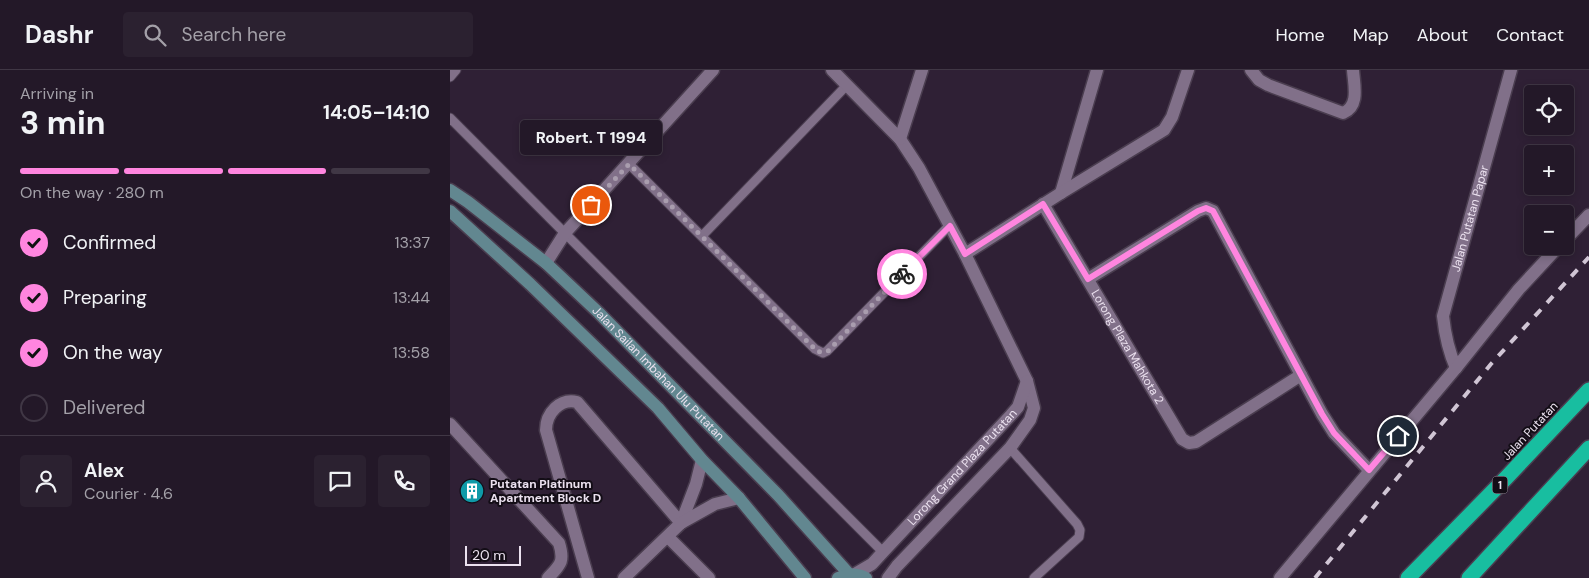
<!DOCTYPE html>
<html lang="en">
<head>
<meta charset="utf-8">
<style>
	body { margin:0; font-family:"DM Sans",sans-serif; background:#2b2130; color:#f1f3f6; height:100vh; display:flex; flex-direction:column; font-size:19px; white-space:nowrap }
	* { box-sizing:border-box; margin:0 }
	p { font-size:16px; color:#a3a0a8 }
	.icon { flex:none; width:28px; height:28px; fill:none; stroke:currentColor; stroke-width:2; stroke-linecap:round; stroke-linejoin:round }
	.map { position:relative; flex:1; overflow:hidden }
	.details { display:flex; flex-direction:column; background:#231828; width:450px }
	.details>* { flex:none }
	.fabs { position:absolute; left:1074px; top:15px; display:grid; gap:10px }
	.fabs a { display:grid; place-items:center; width:50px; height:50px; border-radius:5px; background:#231828; box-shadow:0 2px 8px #0003,0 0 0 1px #403745; font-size:25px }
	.scale { position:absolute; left:15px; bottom:12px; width:56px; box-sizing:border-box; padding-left:5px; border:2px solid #ebe1ef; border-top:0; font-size:14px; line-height:18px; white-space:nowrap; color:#ebe1ef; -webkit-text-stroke:4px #130d16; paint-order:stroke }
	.pin { position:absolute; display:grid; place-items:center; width:42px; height:42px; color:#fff; margin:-21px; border:2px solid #fff; border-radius:50%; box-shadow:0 1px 5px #0007 }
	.courier { position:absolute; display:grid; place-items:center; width:50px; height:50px; margin:-25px; border:4px solid #ff85df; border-radius:50%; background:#fff; color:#222; box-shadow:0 1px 6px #0007 }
	.bubble { position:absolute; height:35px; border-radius:5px; background:#231828; box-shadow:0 2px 8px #0003,0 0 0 1px #403745; font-size:16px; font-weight:700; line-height:35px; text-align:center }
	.head em { font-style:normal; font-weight:700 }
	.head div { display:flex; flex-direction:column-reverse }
	.head { display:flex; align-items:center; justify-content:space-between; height:85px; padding:0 20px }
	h1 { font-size:32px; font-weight:700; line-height:38px }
	.bar { display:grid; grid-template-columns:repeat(4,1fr); gap:8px 5px; align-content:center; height:60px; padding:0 20px }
	.bar i { height:6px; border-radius:4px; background:#403745 }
	.bar .current { background:#ff85df }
	.bar p { grid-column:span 4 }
	.line { display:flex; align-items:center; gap:12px; padding:0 20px; border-top:1px solid #403745 }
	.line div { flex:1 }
	.round { display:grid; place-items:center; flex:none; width:52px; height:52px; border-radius:5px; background:#2b2130 }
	ol { padding:0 20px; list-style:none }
	li { display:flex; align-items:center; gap:15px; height:55px }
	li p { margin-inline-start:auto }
	li .icon { padding:5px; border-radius:50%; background:#ff85df; color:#111; stroke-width:4 }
	li:last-child { color:#a3a0a8 }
	li i { width:28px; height:28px; border:2px solid #403745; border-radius:50% }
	header { display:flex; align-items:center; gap:30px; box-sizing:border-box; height:70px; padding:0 25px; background:#231828; border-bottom:1px solid #403745 }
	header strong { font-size:24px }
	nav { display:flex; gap:28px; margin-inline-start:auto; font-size:18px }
	.search { width:350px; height:45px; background:#2b2130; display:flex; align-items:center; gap:12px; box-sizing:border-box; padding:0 18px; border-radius:5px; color:#a3a0a8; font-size:19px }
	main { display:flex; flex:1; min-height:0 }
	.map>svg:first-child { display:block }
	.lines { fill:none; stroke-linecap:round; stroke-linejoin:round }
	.lane-casing { stroke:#4a3d4f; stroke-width:11 }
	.street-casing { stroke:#4a3d4f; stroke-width:15 }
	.secondary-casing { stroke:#4a3d4f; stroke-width:15 }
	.highway-casing { stroke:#4a3d4f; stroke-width:18 }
	.lane { stroke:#817089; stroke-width:9 }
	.street { stroke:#817089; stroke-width:12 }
	.secondary { stroke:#628790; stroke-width:12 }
	.highway { stroke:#18bea0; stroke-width:15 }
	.rail { stroke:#d0c5d4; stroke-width:4; stroke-dasharray:9 9; stroke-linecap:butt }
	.done { stroke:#a99dae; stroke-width:5; stroke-dasharray:0 9 }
	.route { stroke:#ff85df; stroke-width:6 }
	.labels { text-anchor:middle; stroke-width:4; stroke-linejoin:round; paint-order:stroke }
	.shield { fill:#130d16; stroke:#aaa1ae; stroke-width:1 }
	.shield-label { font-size:11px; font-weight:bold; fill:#ebe1ef }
	.street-label { font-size:12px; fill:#ebe1ef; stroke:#130d16 }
	.poi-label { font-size:12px; font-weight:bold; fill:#ebe1ef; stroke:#130d16; text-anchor:start }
</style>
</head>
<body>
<header>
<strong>Dashr</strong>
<div class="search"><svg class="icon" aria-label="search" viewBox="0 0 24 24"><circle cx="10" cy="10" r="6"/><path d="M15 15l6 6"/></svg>Search here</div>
<nav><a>Home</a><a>Map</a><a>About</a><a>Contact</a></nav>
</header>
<main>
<section class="details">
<div class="head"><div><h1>3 min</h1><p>Arriving in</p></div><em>14:05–14:10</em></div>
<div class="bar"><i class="current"></i><i class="current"></i><i class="current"></i><i></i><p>On the way · 280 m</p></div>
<ol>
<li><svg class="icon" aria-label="check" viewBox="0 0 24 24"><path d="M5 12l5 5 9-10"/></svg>Confirmed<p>13:37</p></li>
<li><svg class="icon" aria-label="check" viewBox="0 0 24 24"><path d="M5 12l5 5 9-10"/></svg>Preparing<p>13:44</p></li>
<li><svg class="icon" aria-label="check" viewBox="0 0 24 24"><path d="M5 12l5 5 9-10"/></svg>On the way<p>13:58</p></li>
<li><i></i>Delivered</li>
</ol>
<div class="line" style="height:90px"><a class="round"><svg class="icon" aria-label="person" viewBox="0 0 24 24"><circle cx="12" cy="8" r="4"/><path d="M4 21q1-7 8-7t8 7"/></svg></a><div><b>Alex</b><p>Courier · 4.6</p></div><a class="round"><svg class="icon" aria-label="chat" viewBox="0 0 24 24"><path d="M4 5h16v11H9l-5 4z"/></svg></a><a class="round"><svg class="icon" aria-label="phone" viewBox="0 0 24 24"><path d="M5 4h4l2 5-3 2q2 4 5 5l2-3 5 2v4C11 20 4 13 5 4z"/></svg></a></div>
</section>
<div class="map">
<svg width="1139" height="508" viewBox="0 0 1139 508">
	<rect width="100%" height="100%" fill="#2f2035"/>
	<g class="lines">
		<g class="lane-casing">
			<g id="lane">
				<path d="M0,7L6,0"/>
				<path d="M0,48L433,482"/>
				<path d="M179,94L365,279L373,283L377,281L500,155"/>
				<path d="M252,166L397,15"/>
				<path d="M560,378L627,454L630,460L629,467L584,508"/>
			</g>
		</g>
		<g class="street-casing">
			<g id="street">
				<path d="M382,0L450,69L469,98L515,184L577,311L584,338L580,350L560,378L447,496L438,508"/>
				<path d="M801,0L809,10L818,15L893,43C910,36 904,15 903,0"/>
				<path d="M450,69L472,0"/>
				<path d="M611,123L647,0"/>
				<path id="s1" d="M593,134L732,369L739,373L746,372L851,305"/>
				<path d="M1115,170L1139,145"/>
				<path d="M515,184L611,123L714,60L722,47L738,0"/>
				<path d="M96,193L115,163L263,0"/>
				<path d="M638,209L748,141L756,138L763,141L872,344L884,363L919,400"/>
				<path id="s2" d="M1006,298C998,280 995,265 993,246L1061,0"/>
				<path d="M0,354L109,473C115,492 110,495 98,508"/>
				<path d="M231,453L246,414L252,390"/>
				<path d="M218,467L259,508"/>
				<path id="s3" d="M405,504L422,494L433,482L561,345L568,337L577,311"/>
				<path d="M138,508L96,360C96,343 110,328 127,332L231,453"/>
				<path d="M174,508L231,453L265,434L289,428"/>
				<path d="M830,508L1006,298L1069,219L1109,176"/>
			</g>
		</g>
		<g class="secondary-casing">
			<g id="secondary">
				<path id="s4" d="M0,120L18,132L96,193L149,243L328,425L399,504"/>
				<path d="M0,141L80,214L208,338L252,390L289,428L355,508"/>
				<path d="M388,508C398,504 406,503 416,508"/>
			</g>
		</g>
		<g class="highway-casing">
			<g id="highway">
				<path d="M958,508L1056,408L1139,320"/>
				<path d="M1019,508L1139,378"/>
			</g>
		</g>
		<use href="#lane" class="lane"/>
		<use href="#street" class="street"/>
		<use href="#secondary" class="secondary"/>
		<use href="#highway" class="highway"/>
		<path class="rail" d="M865,508L1041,294L1139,187"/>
	</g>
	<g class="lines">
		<path class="done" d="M141,135L179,94L368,282L378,281L452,204"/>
		<path class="route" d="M452,204L500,156L515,184L593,134L638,209L748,141L756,138L763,141L872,344L884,363L919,400L948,366"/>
	</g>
	<defs>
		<g id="building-disc" transform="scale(1.25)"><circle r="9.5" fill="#0f9aa8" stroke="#130d16"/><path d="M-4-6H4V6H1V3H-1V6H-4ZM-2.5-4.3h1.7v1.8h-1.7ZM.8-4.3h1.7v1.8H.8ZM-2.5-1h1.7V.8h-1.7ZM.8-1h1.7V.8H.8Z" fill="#fff"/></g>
	</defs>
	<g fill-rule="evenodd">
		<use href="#building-disc" x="22" y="421"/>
	</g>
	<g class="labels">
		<rect class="shield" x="1042.5" y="406.5" width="15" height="17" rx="4"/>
		<g class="shield-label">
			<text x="1050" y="419">1</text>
		</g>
		<g class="street-label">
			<text dy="4" stroke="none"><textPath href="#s2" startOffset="155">Jalan Putatan Papar</textPath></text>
			<text dy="4" stroke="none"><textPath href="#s1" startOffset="166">Lorong Plaza Mahkota 2</textPath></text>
			<text dy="4" stroke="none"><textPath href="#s4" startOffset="278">Jalan Sailan Imbahan Ulu Putatan</textPath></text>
			<text transform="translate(1080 361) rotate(-47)" y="4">Jalan Putatan</text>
			<text dy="4" stroke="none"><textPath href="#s3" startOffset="152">Lorong Grand Plaza Putatan</textPath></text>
		</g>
		<g class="poi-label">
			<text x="40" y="418">Putatan Platinum<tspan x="40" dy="14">Apartment Block D</tspan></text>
		</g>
	</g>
</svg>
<div class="fabs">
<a><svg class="icon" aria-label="locate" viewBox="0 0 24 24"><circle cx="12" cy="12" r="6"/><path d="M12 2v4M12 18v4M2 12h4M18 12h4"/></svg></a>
<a>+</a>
<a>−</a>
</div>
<div class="scale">20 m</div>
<div class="pin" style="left:141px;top:135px;background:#ea580c"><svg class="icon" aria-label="bag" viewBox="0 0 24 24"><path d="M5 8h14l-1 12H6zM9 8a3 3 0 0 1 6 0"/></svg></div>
<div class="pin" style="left:948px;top:366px;background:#1f2937"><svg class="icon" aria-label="home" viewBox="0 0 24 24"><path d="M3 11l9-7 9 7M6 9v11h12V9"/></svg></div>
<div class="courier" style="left:452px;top:204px"><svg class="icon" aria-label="bike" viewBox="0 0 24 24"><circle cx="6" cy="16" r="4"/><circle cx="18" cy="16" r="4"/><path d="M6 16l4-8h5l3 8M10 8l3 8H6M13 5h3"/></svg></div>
<div class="bubble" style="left:70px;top:50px;width:142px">Robert. T 1994</div>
</div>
</main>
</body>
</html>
